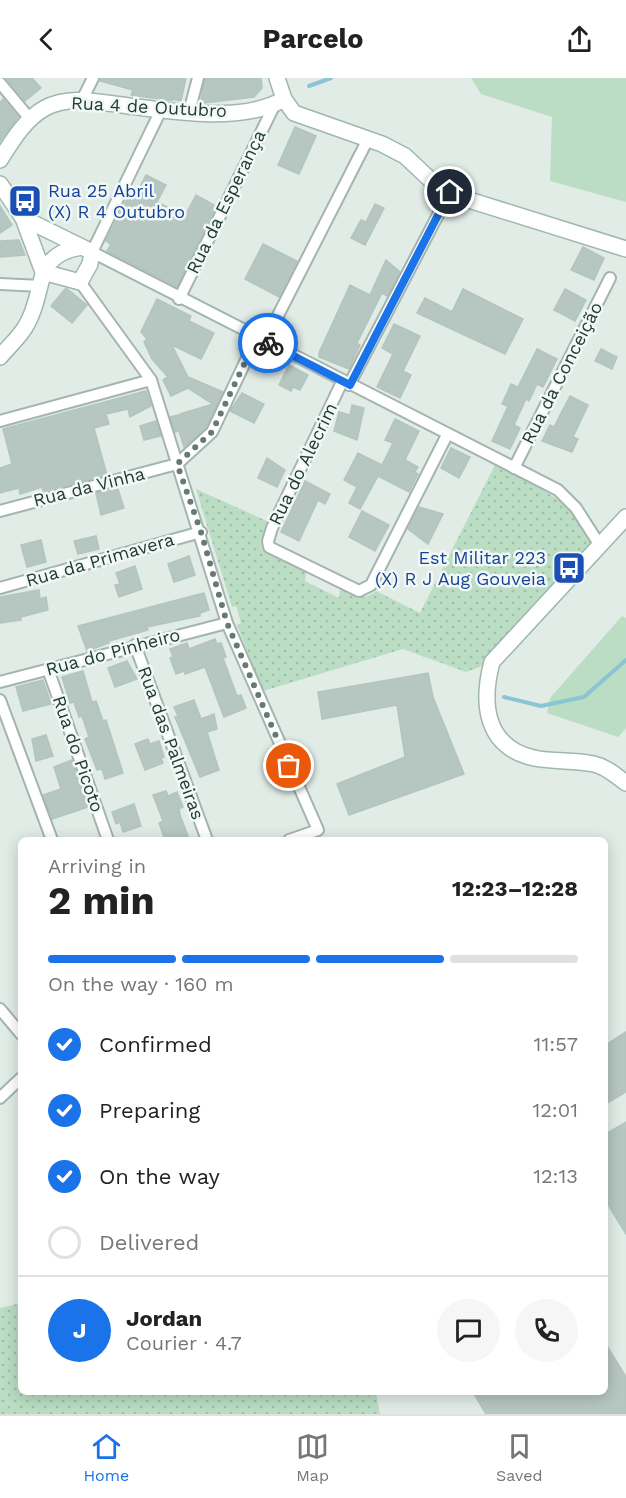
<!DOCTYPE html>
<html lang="en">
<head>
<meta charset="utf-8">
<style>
	body { margin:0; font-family:"Work Sans",sans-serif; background:#f6f6f6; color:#222; height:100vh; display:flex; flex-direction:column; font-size:22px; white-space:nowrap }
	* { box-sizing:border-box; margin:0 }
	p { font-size:20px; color:#767676 }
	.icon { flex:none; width:33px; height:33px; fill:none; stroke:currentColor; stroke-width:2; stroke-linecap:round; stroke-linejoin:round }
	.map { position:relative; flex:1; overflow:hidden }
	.side { position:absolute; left:18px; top:759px; width:590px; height:558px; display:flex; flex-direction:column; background:#fff; border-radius:9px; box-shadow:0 3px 15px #0003 }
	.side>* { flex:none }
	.pin { position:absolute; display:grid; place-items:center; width:51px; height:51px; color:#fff; margin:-26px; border:3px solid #fff; border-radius:50%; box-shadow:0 2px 6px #0007 }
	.courier { position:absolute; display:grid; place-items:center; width:60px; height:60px; margin:-30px; border:4px solid #1a73e8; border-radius:50%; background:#fff; color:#222; box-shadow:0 2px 8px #0007 }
	.overview em { font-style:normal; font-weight:700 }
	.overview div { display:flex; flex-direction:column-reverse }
	.overview { display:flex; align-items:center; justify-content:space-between; height:102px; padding:0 30px }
	h1 { font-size:39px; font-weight:700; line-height:45px }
	.bar { display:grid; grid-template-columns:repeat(4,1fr); gap:9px 6px; align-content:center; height:72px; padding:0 30px }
	.bar i { height:8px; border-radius:4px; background:#e0e0e0 }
	.bar .selected { background:#1a73e8 }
	.bar p { grid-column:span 4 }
	.line { display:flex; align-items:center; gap:15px; padding:0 30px; border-top:2px solid #e0e0e0 }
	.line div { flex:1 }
	.round { display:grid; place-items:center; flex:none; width:63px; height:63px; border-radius:32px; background:#f6f6f6 }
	ol { padding:0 30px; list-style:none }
	li { display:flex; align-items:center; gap:18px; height:66px }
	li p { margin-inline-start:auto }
	li .icon { padding:6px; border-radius:50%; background:#1a73e8; color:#fff; stroke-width:4 }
	li:last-child { color:#767676 }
	li i { width:33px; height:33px; border:3px solid #e0e0e0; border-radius:50% }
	header { display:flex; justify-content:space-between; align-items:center; height:78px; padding:0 30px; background:#fff; font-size:27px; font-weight:700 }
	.dock { display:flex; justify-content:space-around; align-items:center; height:84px; border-top:2px solid #e0e0e0; background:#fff; font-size:16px; color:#767676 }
	.dock a { display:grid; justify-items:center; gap:3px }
	.dock .selected { color:#1a73e8 }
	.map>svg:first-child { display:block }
	.grass { fill:url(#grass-dots) }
	.garden { fill:#baddc3 }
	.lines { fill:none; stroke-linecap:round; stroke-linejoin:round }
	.stream { stroke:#89c6d1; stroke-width:4 }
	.building { fill:#b6c6c0; stroke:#b3c5be; stroke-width:1.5 }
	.street-casing { stroke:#a4b4ae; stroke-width:14 }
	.secondary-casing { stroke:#9fb7af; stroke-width:18 }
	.street { stroke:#fff; stroke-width:10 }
	.secondary { stroke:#fff; stroke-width:15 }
	.done { stroke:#647a73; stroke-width:6; stroke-dasharray:0 10.8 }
	.route { stroke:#1a73e8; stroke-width:8 }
	.labels { text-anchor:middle; stroke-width:5; stroke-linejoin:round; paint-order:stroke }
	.street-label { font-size:18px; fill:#213c35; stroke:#f1f8f5 }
	.transit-label { font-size:18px; fill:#164399; stroke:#f1f8f5; text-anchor:start }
</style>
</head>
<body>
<header><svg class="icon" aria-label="back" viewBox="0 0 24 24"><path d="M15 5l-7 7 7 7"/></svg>Parcelo<svg class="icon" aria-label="share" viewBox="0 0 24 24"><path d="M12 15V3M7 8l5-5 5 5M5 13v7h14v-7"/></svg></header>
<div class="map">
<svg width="626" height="1336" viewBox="0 0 626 1336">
	<defs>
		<pattern id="grass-dots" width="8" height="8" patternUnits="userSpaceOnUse" patternTransform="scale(1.5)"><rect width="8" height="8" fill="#baddc3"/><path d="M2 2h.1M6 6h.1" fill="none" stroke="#a0bfa8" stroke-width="1.8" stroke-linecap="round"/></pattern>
	</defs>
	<rect width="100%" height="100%" fill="#e1ece7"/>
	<g class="grass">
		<path d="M495,387C530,405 583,426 592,469L485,587L466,594L403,571L263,613L237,547L241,545L236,528L232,529L196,411L269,444L260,464L262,471L306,494L305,503L339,520L340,511C354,518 363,524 376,513L420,535Z"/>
		<path d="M21,1225V1314H376L380,1336H0V1230Z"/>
	</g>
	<g class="garden">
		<path d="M471,0H626V124L550,103L552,39L481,16Z"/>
		<path d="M622,538L626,540V650L618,659L547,635L550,620Z"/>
	</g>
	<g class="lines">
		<g class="stream">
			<path d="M309,8L331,0"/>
			<path d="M504,619L541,628L584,619L626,582"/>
		</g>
	</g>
	<g class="building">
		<path d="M6,0H32L41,10L25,23Z"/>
		<path d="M100,0H186L181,23L172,21V23L131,17L133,12L100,3Z"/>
		<path d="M205,0H261L262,10L254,19L204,25L201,20Z"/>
		<path d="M3,21L18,39L0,63V25Z"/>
		<path d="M295,49L316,58L299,96L278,87Z"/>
		<path d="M146,97L166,107L157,124L185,138L196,117L216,128L177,209L107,173L111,166L106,163L129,117L134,120Z"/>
		<path d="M375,126L384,130L365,167L351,160L361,142L366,144Z"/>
		<path d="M0,128L12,147L0,155Z"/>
		<path d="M19,162L25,177L0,179V163Z"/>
		<path d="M263,166L297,183L279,219L245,201Z"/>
		<path d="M583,169L604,180L594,202L571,192Z"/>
		<path d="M386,182L400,194L387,218L382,215L357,265L360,267L349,291L319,279V275L350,207L370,217Z"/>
		<path d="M66,210L87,227L72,245L51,228Z"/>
		<path d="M463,211L523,241L505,276L417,235L425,220L452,234Z"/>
		<path d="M565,211L586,222L575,243L554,232Z"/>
		<path d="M157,221L191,238L189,243L214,255L201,281L172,267L188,299L223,314L206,350L184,369L179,353L175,354L170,339L178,337L181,339L180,336L213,326L188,310L171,318L163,302L168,299L152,281L144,264L147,261L141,254Z"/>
		<path d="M394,246L420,258L403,293L411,297L400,320L377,309L393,276L382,270Z"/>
		<path d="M537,271L557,281L543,309L537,306L529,323L526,321L514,347L520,350L510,371L492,363L508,328L502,326L511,306L518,309Z"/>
		<path d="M601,271L617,279L612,291L595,283Z"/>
		<path d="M289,287L308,297L300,312L293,309L291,313L279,307Z"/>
		<path d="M146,313L151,328L130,339L128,331L106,336L109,346L94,350L107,397L43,413L42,409L20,416L19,410L0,415V390L12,386L3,351Z"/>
		<path d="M242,315L264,326L254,345L230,333Z"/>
		<path d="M570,318L588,327L573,359L578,361L572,374L542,363L550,347L554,349Z"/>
		<path d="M352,327L364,330L357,362L334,353L339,334L350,337Z"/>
		<path d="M395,341L419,353L405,382L418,389L415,394L418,396L409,414L378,398L360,431L349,425L357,409L344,402L358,375L382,387L393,365L385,362Z"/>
		<path d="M156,343L161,358L144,362L140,348Z"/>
		<path d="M451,370L470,379L459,400L441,390Z"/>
		<path d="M267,380L285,392L277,409L258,400Z"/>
		<path d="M305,403L330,416L325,426L318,422L299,463L281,454Z"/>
		<path d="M118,411L124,430L101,437L96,415Z"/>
		<path d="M419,429L443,436L428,466L408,451Z"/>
		<path d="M362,433L389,447L375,473L349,459Z"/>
		<path d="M96,458L99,471L78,476L74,463Z"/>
		<path d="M41,462L46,484L27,489L21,467Z"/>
		<path d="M189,478L195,497L174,504L168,486Z"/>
		<path d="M135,488L142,511L119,519L115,507L120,506L116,495Z"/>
		<path d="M39,512L40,521L46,519L48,532L21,539V542L0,545V519Z"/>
		<path d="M204,515L209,532L200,535V538L147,549L148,552L109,563V565L87,573L78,548Z"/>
		<path d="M215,561L217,566L221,565L226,579L223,580L237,618L241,617L246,630L224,639L205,589L185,596L184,593L176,596L170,580L173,579L170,571L187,565L189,571Z"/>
		<path d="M127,583L137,601L115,609L108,590Z"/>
		<path d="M83,593L92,624L96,623L103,643L106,642L123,695L105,701L102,691L97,692L85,661L89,659L82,638L79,639L74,624L70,625L62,599Z"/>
		<path d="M428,595L433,619L464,696L349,737L337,706L405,679L397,627L322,641L318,614Z"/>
		<path d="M43,602L51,626L23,633L16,609Z"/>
		<path d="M194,622L201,641L214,636L217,651L207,654L219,692L200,699L175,639L178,638L174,629Z"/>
		<path d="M46,657L53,678L36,683L32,661Z"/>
		<path d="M148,661L150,666L159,663L164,679L161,680L163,685L145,692L135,666Z"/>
		<path d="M72,682L88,729L52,741L43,717L61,711L54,689Z"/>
		<path d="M166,713L168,718L177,714L183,729L179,731L180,737L188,758L177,762H165L159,745L163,743L153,717Z"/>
		<path d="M134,726L141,748L123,754L120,744L116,746L112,734Z"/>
		<path d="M626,954V1014L604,1027V968Z"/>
		<path d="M626,1044V1156L604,1120V1057Z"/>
		<path d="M604,1263L626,1299V1336H486L473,1314H604Z"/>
	</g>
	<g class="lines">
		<g class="street-casing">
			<g id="street">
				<path d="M0,5L30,41"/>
				<path d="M82,22L93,0"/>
				<path d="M161,32L92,174L558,412L576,430L599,466"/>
				<path d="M189,34L198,0"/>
				<path d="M80,204L151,302L227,545L318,752L289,762"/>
				<path d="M0,206L41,208"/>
				<path d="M179,221L274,28"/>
				<path d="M265,263L368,61"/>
				<path d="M342,304L272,450L268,463L269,469L359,513L371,507L447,357"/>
				<path d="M349,307L450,114"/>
				<path d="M0,343L151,302"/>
				<path d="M514,390L610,200"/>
				<path d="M0,433L177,386L212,354L257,259"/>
				<path d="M0,510L201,454"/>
				<path d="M135,567L207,762"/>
				<path d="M48,591L108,762"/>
				<path d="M0,604L227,545"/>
				<path d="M0,622L52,762"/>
				<path d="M0,931L21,956"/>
				<path d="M0,1020L21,1000"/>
			</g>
		</g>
		<g class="secondary-casing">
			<g id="secondary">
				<path d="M277,0L284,21L294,35L382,66L405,78L438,109L469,122L626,171"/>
				<path d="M0,82C12,63 25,41 45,30C69,17 97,24 122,27C168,33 242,46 284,21"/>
				<path d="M0,106L23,140L43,194"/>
				<path d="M23,140L92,174L90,186L80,204L43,194"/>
				<path d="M0,279C9,268 21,258 27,246C47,211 31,178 81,169"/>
				<path d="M626,439L492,584C481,625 485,669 534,680C554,684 575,682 594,686C607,689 616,698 626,705"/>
			</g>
		</g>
		<use href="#street" class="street"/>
		<use href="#secondary" class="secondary"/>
	</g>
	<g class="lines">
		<path class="done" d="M268,265L257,259L212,354L177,386L201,454L227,545L289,688"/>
		<path class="route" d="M268,265L350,307L450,114"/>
	</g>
	<defs>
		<g id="bus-square" transform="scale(1.725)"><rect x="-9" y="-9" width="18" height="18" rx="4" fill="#1a4fb4" stroke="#f1f8f5"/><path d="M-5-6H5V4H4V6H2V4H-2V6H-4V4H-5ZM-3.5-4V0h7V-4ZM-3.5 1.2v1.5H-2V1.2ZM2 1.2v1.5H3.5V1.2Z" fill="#fff"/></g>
	</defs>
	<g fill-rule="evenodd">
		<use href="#bus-square" x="25" y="123"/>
		<use href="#bus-square" x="569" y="490"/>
	</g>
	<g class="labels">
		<g class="street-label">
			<text transform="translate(149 29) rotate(3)" y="6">Rua 4 de Outubro</text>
			<text transform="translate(226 124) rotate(-64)" y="6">Rua da Esperança</text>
			<text transform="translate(562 295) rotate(-63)" y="6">Rua da Conceição</text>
			<text transform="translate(303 386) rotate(-64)" y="6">Rua do Alecrim</text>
			<text transform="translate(89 409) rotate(-14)" y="6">Rua da Vinha</text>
			<text transform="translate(100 482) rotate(-16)" y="6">Rua da Primavera</text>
			<text transform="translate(113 574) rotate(-15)" y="6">Rua do Pinheiro</text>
			<text transform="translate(171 665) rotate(70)" y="6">Rua das Palmeiras</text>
			<text transform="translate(78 676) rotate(71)" y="6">Rua do Picoto</text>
		</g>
		<g class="transit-label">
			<text x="48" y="119">Rua 25 Abril<tspan x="48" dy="21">(X) R 4 Outubro</tspan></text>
			<text x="546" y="486" text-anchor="end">Est Militar 223<tspan x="546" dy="21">(X) R J Aug Gouveia</tspan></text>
		</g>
	</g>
</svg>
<div class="pin" style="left:289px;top:688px;background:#ea580c"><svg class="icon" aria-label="bag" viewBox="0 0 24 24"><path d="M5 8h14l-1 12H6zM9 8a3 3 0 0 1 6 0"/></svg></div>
<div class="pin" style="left:450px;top:114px;background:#1f2937"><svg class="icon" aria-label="home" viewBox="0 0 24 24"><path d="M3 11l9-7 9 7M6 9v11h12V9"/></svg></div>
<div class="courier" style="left:268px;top:265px"><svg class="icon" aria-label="bike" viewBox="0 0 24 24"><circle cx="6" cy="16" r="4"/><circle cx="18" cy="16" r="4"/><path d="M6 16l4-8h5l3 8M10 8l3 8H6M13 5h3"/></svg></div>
<section class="side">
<div class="overview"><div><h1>2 min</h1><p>Arriving in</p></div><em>12:23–12:28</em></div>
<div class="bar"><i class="selected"></i><i class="selected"></i><i class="selected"></i><i></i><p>On the way · 160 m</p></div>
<ol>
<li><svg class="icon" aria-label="check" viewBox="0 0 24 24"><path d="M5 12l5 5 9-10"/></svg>Confirmed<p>11:57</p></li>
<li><svg class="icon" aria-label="check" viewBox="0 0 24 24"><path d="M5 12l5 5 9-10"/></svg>Preparing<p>12:01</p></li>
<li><svg class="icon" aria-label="check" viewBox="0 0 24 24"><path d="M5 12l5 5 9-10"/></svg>On the way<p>12:13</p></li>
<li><i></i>Delivered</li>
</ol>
<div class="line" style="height:108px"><b class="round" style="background:#1a73e8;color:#fff">J</b><div><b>Jordan</b><p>Courier · 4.7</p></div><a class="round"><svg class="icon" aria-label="chat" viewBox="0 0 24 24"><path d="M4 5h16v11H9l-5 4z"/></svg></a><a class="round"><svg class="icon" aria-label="phone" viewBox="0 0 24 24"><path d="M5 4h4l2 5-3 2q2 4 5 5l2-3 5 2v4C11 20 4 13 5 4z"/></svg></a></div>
</section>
</div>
<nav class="dock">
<a class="selected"><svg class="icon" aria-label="home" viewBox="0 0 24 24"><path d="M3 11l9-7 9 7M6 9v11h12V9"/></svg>Home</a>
<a><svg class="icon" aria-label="map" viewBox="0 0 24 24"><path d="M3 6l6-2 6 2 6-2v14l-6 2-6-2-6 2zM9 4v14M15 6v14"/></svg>Map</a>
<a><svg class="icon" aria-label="saved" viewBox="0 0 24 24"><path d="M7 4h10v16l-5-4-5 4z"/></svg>Saved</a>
</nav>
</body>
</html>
